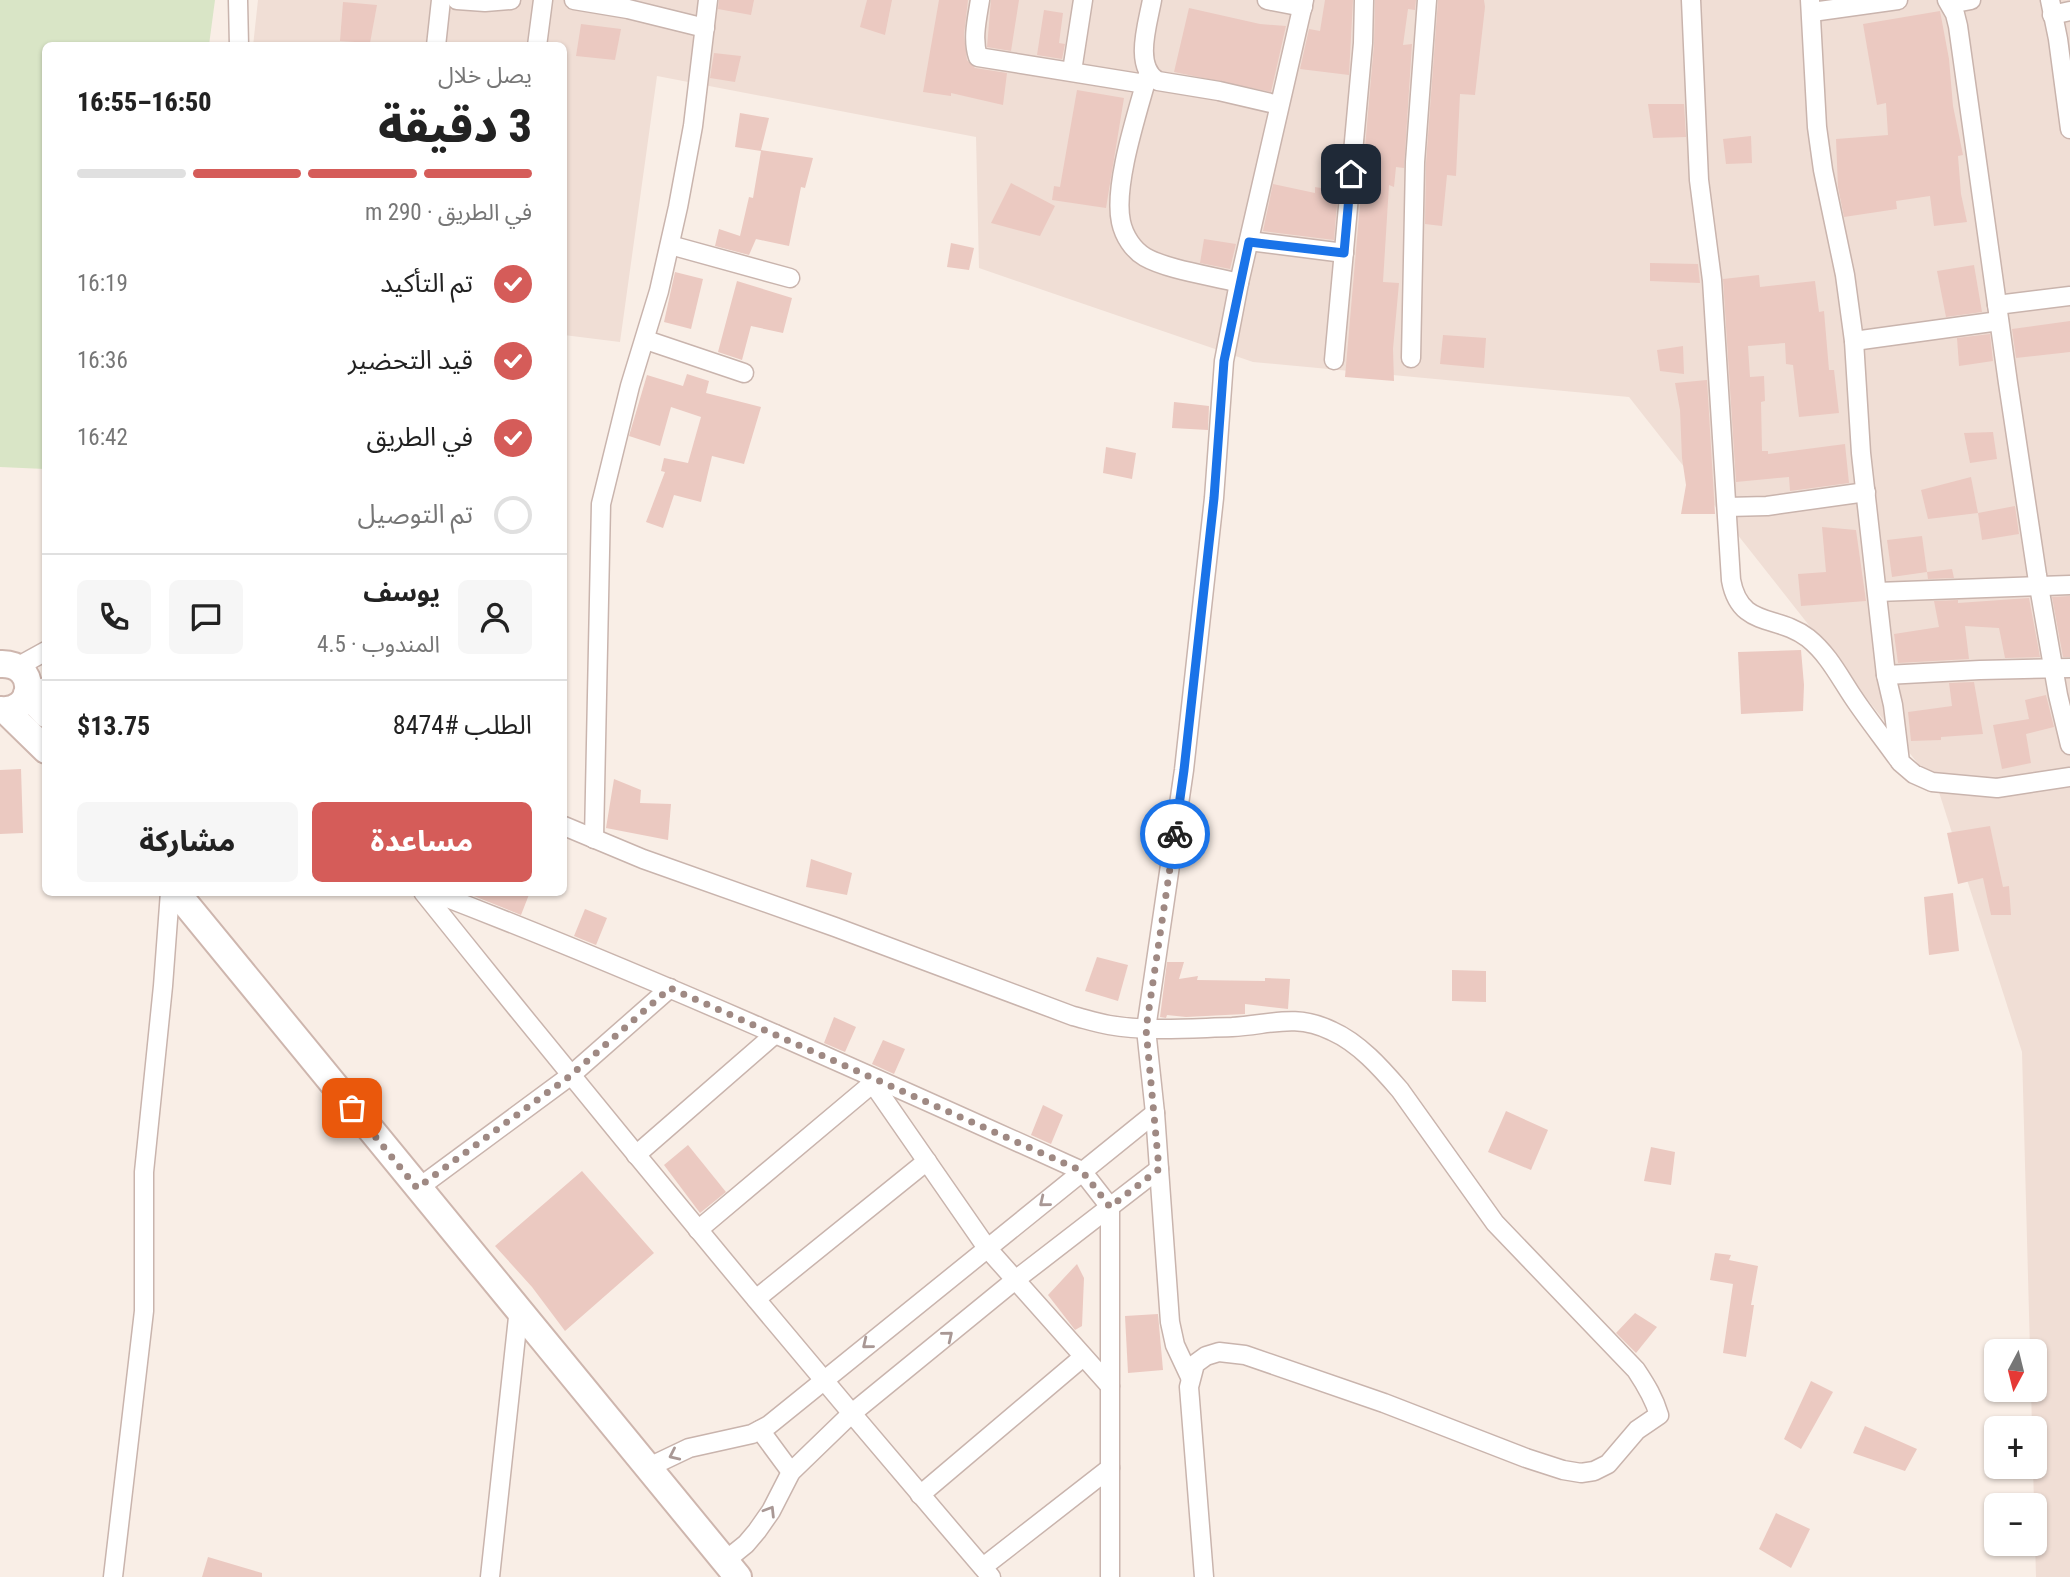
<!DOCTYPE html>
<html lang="ar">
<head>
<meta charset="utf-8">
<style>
	body { margin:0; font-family:"Roboto Condensed","Noto Sans Arabic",sans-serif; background:#f6f6f6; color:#222; direction:rtl; height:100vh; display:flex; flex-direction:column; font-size:26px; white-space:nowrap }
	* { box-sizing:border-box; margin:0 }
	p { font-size:23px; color:#767676 }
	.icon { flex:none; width:38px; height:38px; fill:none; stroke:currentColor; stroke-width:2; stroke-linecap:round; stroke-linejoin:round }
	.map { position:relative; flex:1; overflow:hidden; direction:ltr }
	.drawer { position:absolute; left:42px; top:42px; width:525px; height:854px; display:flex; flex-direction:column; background:#fff; border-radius:10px; box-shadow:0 2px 5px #0004; direction:rtl }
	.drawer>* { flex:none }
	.needle { width:46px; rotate:187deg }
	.controls { position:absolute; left:1984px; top:1339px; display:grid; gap:14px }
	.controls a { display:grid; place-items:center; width:63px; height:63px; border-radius:10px; background:#fff; box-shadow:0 2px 5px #0004; font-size:35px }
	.pin { position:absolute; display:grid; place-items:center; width:60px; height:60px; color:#fff; margin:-30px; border-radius:14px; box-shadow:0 4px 10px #0006 }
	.courier { position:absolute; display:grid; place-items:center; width:70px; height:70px; margin:-35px; border:5px solid #1a73e8; border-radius:50%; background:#fff; color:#222; box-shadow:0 2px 9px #0007 }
	.summary em { font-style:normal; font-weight:800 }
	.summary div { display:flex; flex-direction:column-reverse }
	.summary { display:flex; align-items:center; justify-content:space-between; height:119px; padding:0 35px }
	h1 { font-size:46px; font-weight:800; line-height:52px }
	.bar { display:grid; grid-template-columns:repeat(4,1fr); gap:10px 7px; align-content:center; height:84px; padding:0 35px }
	.bar i { height:9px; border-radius:5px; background:#e0e0e0 }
	.bar .active { background:#d55c59 }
	.bar p { grid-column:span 4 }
	.line { display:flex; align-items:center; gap:18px; padding:0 35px; border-top:2px solid #e0e0e0 }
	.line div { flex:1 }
	.round { display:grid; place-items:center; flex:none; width:74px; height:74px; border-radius:10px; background:#f6f6f6 }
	ol { padding:0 35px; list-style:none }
	li { display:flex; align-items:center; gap:21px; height:77px }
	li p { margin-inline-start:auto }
	li .icon { padding:7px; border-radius:50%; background:#d55c59; color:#fff; stroke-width:4 }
	li:last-child { color:#767676 }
	li i { width:38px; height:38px; border:4px solid #e0e0e0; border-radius:50% }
	.button { display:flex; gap:14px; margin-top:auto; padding:14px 35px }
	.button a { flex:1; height:80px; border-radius:10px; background:#d55c59; color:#fff; font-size:28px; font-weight:800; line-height:80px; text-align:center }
	.button a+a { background:#f6f6f6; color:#222 }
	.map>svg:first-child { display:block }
	.residential { fill:#f0ded5 }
	.green { fill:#d9e5c6 }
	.building { fill:#ebc9c1 }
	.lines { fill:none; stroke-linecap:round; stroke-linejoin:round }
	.street-casing { stroke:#c9b4ad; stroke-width:21 }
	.secondary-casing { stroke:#ceb6ae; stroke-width:30 }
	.street { stroke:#fff; stroke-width:18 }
	.secondary { stroke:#fff; stroke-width:26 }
	.oneway { stroke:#a99895 }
	.done { stroke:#9f8983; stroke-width:7; stroke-dasharray:0 12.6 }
	.route { stroke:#1a73e8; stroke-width:9 }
</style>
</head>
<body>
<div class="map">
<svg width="2070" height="1577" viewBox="0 0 2070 1577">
	<rect width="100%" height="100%" fill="#f9eee6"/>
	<path class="residential" d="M258,0H2070V1577H2036L2033,1467L2035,1466V1428H2032L2031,1390H2035V1351H2030L2022,1052L1938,789L1629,397L1253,362L979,268L976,137L657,76L620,342L564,335V46H253Z"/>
	<path class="green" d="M0,0H215L209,45L46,46L45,469L0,467Z"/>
	<g class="building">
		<path d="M719,0H754L751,15L718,9Z"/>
		<path d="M867,0H892L885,35L860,27Z"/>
		<path d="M939,0H968L964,35L967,60L975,68L1007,73L1003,105L951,93V96L923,92Z"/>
		<path d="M991,0H1019L1011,51L987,47Z"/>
		<path d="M1325,0H1353L1349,75L1300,69L1309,29L1320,31Z"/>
		<path d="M1375,0H1416L1415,10L1408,9L1403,45L1412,44L1404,168L1396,167L1394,187L1389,185L1383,282L1399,283L1393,349L1394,381L1345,377L1374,44Z"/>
		<path d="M1438,0H1484L1485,7L1475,95L1460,94L1456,176L1447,175L1442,226L1425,224L1426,163Z"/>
		<path d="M343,2L377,5L370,43L340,41Z"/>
		<path d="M1189,8L1260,24L1286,26L1271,92L1174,72Z"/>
		<path d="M1044,10L1063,13L1059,43L1065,44L1062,59L1037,55Z"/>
		<path d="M1940,11L1949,59L1953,106L1963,155L1958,156L1961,194L1967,222L1934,226L1930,196L1896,201L1897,209L1844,217L1838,187L1836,139L1888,135L1886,103L1877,105L1863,24Z"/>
		<path d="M581,24L621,29L615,60L576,56Z"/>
		<path d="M714,53L741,56L735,82L710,78Z"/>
		<path d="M1077,90L1124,98L1106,208L1052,200L1054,186L1060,187Z"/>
		<path d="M1648,104H1684L1686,137L1653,138Z"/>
		<path d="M740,113L769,118L761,150L813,158L805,188L801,187L789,246L756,239L749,255L715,246L719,229L740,236L749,197L753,198L761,151L735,147Z"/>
		<path d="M1751,136L1752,163L1726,164L1723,139Z"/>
		<path d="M1011,183L1055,206L1040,236L991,223Z"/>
		<path d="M1273,184L1315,193V187L1338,191L1334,240L1263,231Z"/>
		<path d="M1204,239L1236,244L1230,269L1200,263Z"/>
		<path d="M951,243L974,248L969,270L947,267Z"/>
		<path d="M1650,263L1698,264L1700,283L1650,281Z"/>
		<path d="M1974,265L1982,312L1946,317L1937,271Z"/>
		<path d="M675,272L703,279L691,329L664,322Z"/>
		<path d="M1759,275L1760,287L1815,281L1819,312L1824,311L1829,370H1834L1839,413L1799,417L1793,365L1786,364L1785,343L1748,346L1750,377L1764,376L1765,401L1761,402L1762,451H1768V454L1845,444L1849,483L1790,491L1789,477L1736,482L1723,279Z"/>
		<path d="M737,281L792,298L783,333L751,326L742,360L718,352Z"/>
		<path d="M2070,321V352L2016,358L2012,329Z"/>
		<path d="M1990,334L1993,361L1959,366L1957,338Z"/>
		<path d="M1443,335L1486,338L1484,368L1440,364Z"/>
		<path d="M1683,346L1684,374L1660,371L1657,350Z"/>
		<path d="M687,374L709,381L706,393L761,407L744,464L712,456L701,502L674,495L663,528L646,522L665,472L661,471L664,458L688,463L701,417L671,407L660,446L629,436L647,375L683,386Z"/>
		<path d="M1707,380L1715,514H1681L1686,485L1682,458L1680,410L1675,383Z"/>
		<path d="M1174,402L1209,406L1208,430L1172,428Z"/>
		<path d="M1993,432L1997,459L1970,463L1964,433Z"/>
		<path d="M1106,447L1136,453L1132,479L1103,473Z"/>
		<path d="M1971,477L1978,513L1928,519L1921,490Z"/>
		<path d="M2015,506L2019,534L1982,540L1978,513Z"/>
		<path d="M1822,527L1856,530L1866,601L1801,606L1798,574L1826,572Z"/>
		<path d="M1922,536L1927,572L1892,577L1887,540Z"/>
		<path d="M1952,569L1954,578L1928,579L1927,572Z"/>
		<path d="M2070,596V657H2063L2052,597Z"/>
		<path d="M2029,598L2040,657L2005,658L1999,628L1965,626L1969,659L1898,663L1894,634L1939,627L1934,601L1958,600V603Z"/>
		<path d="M1801,650L1804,685L1803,711L1741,714L1738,652Z"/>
		<path d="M1974,682L1983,734L1941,737V740L1911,741L1908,712L1952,706L1949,683Z"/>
		<path d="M2046,695L2054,727L2026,734L2031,763L2002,769L1993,725L2029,719L2025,700Z"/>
		<path d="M21,769L23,833L0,834V770Z"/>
		<path d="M614,779L641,790L640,803L671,804L668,840L606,828Z"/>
		<path d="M1990,826L2003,887L2009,886L2011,915H1991L1983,878L1958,884L1947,833Z"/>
		<path d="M811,859L852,873L847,895L806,887Z"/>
		<path d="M464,892H530L521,915Z"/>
		<path d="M1953,893L1959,951L1929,955L1924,897Z"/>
		<path d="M585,909L607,918L596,945L574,936Z"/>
		<path d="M1097,957L1128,965L1118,1001L1085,991Z"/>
		<path d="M1167,962H1184L1179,979L1198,976L1197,980L1265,981V978L1290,979L1288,1009L1245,1004V1014L1186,1017L1167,1015L1166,1018L1160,1017Z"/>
		<path d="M1452,970L1486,971V1002L1452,1001Z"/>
		<path d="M834,1017L856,1027L845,1052L824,1043Z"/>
		<path d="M883,1040L905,1049L894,1074L872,1064Z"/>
		<path d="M1043,1105L1063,1115L1051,1144L1031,1135Z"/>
		<path d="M1506,1111L1548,1130L1531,1170L1488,1152Z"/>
		<path d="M688,1145L726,1192L700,1213L664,1165Z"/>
		<path d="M1651,1147L1675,1152L1671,1185L1644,1181Z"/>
		<path d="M582,1171L654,1253L565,1331L532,1287L495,1246Z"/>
		<path d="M1715,1253L1731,1255L1729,1260L1758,1266L1751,1305H1754L1746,1357L1723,1353L1733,1284L1710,1280Z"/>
		<path d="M1077,1264L1084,1278L1082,1326L1075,1330L1048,1295Z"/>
		<path d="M1635,1313L1657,1327L1636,1353L1616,1333Z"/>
		<path d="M1158,1314L1163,1370L1128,1373L1125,1316Z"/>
		<path d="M1811,1381L1833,1392L1801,1449L1784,1439Z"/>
		<path d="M1865,1426L1917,1449L1905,1471L1853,1453Z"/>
		<path d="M1776,1513L1810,1529L1791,1568L1759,1549Z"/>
		<path d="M208,1557L262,1573V1577H202Z"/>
	</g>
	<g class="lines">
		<g class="street-casing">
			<g id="street">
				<path d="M238,0L239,46"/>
				<path d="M457,0L485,2L511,0"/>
				<path d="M574,0L628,9L705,28"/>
				<path d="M980,0C977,19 972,39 978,57L1145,84"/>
				<path d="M1152,0C1148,23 1133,67 1158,81L1219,91L1279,105"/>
				<path d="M1267,0L1303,7"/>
				<path d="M1691,0L1699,180L1712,280L1731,580C1740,629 1777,614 1808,638C1828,654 1839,676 1853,697C1867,718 1883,738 1898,759"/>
				<path d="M1810,0L1817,127L1823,170L1845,275L1854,341L1861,453L1886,675L1893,705L1900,762L1914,774L1932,782L1997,788L2070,777"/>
				<path d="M1947,0L1955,14L1958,26L2008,383L2037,575L2058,695L2070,745"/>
				<path d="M2050,0L2058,39L2070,129"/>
				<path d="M1950,4L1971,0"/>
				<path d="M1812,12L1898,0"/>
				<path d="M2052,15L2070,11"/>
				<path d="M436,46L441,0"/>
				<path d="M537,46L543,0"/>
				<path d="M1072,71L1083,0"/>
				<path d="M1148,74C1138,111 1113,185 1121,222C1124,236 1133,250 1145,257C1168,270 1213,276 1239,283"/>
				<path d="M1249,241L1344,253"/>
				<path d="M670,245L790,278"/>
				<path d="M1997,305L2070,296"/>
				<path d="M646,340L744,373"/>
				<path d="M1854,341L1999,321"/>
				<path d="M1411,358L1415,162L1427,0"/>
				<path d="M1334,360L1363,43L1364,0"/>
				<path d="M1727,507L1767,506L1866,492"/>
				<path d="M1877,592L2070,585"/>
				<path d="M17,667L46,651"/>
				<path d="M1886,675L1980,670L2070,668"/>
				<path d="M28,692L46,687"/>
				<path d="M564,826L643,859L835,927L1073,1016C1085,1019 1097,1023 1109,1025C1149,1032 1192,1028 1232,1027C1270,1025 1295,1013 1332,1031C1359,1043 1381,1068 1400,1090L1495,1223L1636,1370C1646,1385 1654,1398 1659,1415L1637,1430L1608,1464L1594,1471L1581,1473L1563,1470L1526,1458L1384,1403L1245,1355L1219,1352L1206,1356L1195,1364L1189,1387L1204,1577"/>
				<path d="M594,839L601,504L630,386L659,291L678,207L693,126L708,0"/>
				<path d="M423,892C609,1124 798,1352 991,1577"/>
				<path d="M432,892C653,977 867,1074 1082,1171L1110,1207V1577"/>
				<path d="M867,1075L987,1248L1110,1386"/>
				<path d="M636,1155L775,1034"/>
				<path d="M417,1189L570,1076L670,988"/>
				<path d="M698,1230L873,1083"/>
				<path d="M756,1299L927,1161"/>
				<path d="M1190,1377L1175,1345L1170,1322L1155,1113L1146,1029L1184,770L1214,498L1224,361L1239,283L1304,0"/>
				<path d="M760,1430L791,1472"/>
				<path d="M647,1468L689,1448L752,1434L769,1425L1155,1113"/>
				<path d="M920,1495L1083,1357"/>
				<path d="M725,1561L746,1544L757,1531L771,1511L791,1472L851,1414L1014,1281L1159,1169"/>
				<path d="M983,1567L1110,1468"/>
				<path d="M113,1577L144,1311V1172L163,986L170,892"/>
				<path d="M490,1577L519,1308"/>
			</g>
		</g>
		<g class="secondary-casing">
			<g id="secondary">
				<path d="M0,664C39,662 36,714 0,710"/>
				<path d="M27,694L46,714"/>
				<path d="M6,711L46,750"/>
				<path d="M176,892L738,1577"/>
			</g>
		</g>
		<use href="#street" class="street"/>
		<use href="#secondary" class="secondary"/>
	</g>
	<defs><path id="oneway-chevron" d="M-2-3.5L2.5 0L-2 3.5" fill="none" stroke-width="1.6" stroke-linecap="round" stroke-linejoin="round" transform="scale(1.75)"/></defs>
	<g class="oneway">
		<use href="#oneway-chevron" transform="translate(1044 1202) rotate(141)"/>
		<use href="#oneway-chevron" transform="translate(948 1336) rotate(-39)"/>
		<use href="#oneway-chevron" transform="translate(867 1344) rotate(141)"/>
		<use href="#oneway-chevron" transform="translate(674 1455) rotate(155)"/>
		<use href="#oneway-chevron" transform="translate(770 1511) rotate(-58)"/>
	</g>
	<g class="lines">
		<path class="done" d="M352,1108L417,1188L570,1076L670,988L1082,1171L1110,1207L1159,1169L1146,1029L1175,834"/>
		<path class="route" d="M1175,834L1184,770L1214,498L1224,361L1249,242L1344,253L1351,174"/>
	</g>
</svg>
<div class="controls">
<a><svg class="needle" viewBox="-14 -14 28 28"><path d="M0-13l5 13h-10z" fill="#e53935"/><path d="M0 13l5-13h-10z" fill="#767676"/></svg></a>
<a>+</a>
<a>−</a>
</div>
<div class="pin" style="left:352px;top:1108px;background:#ea580c"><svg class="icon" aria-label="bag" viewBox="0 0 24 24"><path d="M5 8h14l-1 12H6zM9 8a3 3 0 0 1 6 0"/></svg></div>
<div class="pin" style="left:1351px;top:174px;background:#1f2937"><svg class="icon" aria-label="home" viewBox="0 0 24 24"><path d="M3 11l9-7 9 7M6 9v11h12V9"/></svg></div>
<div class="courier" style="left:1175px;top:834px"><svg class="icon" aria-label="bike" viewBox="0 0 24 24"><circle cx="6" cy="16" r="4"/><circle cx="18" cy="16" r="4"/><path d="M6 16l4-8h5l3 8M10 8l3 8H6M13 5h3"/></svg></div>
<section class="drawer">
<div class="summary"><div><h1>3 دقيقة</h1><p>يصل خلال</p></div><em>16:50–16:55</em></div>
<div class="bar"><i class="active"></i><i class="active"></i><i class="active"></i><i></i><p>في الطريق · 290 m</p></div>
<ol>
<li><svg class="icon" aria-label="check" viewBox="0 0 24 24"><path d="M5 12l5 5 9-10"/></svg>تم التأكيد<p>16:19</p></li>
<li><svg class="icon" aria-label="check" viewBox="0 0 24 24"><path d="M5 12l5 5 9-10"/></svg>قيد التحضير<p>16:36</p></li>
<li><svg class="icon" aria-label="check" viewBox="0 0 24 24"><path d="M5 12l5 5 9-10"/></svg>في الطريق<p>16:42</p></li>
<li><i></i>تم التوصيل</li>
</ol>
<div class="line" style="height:126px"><a class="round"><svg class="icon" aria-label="person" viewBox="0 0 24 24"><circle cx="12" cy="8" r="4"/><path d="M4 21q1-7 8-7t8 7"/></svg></a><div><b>يوسف</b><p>المندوب · 4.5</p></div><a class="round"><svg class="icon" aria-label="chat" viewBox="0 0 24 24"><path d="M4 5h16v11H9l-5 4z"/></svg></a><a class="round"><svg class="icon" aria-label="phone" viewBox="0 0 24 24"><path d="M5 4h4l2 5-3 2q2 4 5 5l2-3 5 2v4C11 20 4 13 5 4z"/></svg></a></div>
<div class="line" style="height:91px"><div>الطلب #8474</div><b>$13.75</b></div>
<div class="button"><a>مساعدة</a><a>مشاركة</a></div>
</section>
</div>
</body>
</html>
